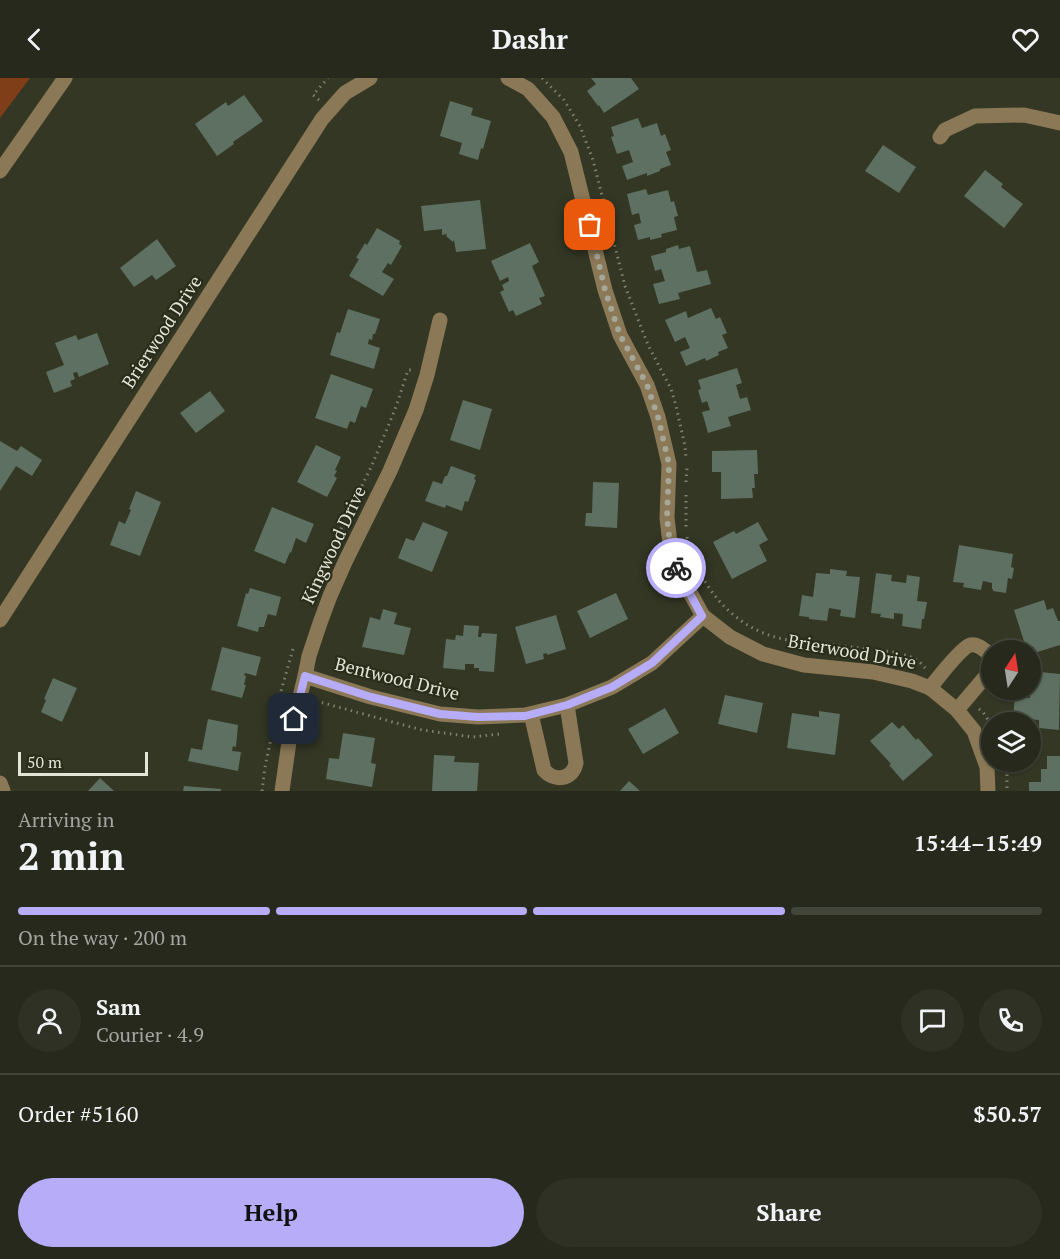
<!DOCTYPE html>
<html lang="en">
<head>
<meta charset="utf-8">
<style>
	body { margin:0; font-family:"PT Serif",serif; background:#2e3124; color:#f1f3f6; height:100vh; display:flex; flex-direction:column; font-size:22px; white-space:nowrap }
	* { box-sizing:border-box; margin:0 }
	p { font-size:20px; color:#a4a6a3 }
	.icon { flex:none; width:33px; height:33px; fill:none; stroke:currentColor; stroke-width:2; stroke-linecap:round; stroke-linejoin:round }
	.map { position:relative; height:713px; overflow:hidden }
	.sheet { display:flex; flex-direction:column; background:#26291b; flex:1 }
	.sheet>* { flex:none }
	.needle { width:39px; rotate:12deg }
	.buttons { position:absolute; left:981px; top:562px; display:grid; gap:12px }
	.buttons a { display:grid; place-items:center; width:60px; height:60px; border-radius:50%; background:#26291b; box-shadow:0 2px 4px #0004,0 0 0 2px #42453a; font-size:30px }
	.scale { position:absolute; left:18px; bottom:15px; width:130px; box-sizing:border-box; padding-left:6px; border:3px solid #e2e5d8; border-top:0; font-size:16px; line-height:21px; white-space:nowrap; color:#e2e5d8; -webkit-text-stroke:4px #292d1a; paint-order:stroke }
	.pin { position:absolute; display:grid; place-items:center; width:51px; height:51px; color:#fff; margin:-26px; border-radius:12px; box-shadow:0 3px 9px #0006 }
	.courier { position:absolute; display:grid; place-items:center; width:60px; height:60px; margin:-30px; border:4px solid #b6acf8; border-radius:50%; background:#fff; color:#222; box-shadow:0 2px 8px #0007 }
	.headline em { font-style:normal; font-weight:800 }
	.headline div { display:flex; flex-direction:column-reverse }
	.headline { display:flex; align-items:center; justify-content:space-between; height:102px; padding:0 18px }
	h1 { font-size:39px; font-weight:800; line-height:45px }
	.bar { display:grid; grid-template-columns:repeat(4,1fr); gap:9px 6px; align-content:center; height:72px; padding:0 18px }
	.bar i { height:8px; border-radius:4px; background:#42453a }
	.bar .on { background:#b6acf8 }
	.bar p { grid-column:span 4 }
	.line { display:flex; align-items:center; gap:15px; padding:0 18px; border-top:2px solid #42453a }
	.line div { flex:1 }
	.round { display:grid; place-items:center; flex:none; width:63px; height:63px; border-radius:32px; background:#2e3124 }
	.button { display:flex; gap:12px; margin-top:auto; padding:12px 18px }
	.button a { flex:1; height:69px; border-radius:36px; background:#b6acf8; color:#111; font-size:24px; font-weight:800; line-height:69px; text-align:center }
	.button a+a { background:#2e3124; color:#f1f3f6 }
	header { display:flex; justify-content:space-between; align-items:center; height:78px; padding:0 18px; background:#26291b; font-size:27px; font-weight:800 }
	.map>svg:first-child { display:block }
	.green { fill:#7f3e17 }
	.building { fill:#5d7061 }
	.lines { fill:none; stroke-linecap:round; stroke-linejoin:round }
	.path { stroke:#7f8372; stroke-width:3; stroke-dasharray:1.5 4.5; stroke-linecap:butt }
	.minor { stroke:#8a7856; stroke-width:15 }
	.done { stroke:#a5a899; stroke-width:6; stroke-dasharray:0 10.8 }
	.route { stroke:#b6acf8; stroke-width:8 }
	.labels { text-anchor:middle; stroke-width:4.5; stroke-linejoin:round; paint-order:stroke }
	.street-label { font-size:18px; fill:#e2e5d8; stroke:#292d1a }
</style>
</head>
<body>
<header><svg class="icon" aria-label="back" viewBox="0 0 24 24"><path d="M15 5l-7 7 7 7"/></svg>Dashr<svg class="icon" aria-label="heart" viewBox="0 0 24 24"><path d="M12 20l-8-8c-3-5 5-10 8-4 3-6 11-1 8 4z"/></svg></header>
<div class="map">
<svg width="1060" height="713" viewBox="0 0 1060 713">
	<rect width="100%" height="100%" fill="#333724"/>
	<path class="green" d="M0,0H30L0,40Z"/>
	<g class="building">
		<path d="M591,0H631L639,11L604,35L599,27L598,28L587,13L596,6Z"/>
		<path d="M244,17L263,43L233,64L234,66L217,78L195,46L226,24L228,28Z"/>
		<path d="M450,23L473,30L471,37L491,43L483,71L481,70L478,82L459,76L462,65L440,58Z"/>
		<path d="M638,40L642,50L657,45L661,58L665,56L671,72L666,74L671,87L660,91V93L647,98V95L627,102L622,88L633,84L629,72L617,76L611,59L614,58L611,49Z"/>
		<path d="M883,67L916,89L899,115L865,93Z"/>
		<path d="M985,92L1003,106L1001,109L1023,126L1004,150L964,118Z"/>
		<path d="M646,111L648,117L668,112L671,124L674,123L678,138L674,139L677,152L661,156L662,159L650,162V159L638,162L634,147L641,145L639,135L632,137L627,116Z"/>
		<path d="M480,122L486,171L456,174L454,162L453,164L446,158L447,156L442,157V151L424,153L421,128Z"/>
		<path d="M377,150L400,163L399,166L402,168L391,187L388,185L382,194L394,201L383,218L349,198L359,181L356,180L365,165L367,167Z"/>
		<path d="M157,161L176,188L156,202L152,197L134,209L120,190Z"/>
		<path d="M530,165L539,184L532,188L545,218L539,220L542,226L516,238L513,232L509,234L500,214L504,212L502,207L509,203L508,199L500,203L491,183Z"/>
		<path d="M678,167L679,171L690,168L697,194L707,192L711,206L678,215L680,221L659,226L653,206L665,203L661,191L655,193L651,178L666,174V171Z"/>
		<path d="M711,230L716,241L720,239L727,255L722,257L728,270L718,274L719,277L706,283L705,280L686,288L680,274L690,270L685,259L675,264L665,242L686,233L688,240Z"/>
		<path d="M348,231L380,241L375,256H373L372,262L369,261L368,266L380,270L374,291L330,277L337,254L340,255Z"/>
		<path d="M97,255L109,286L79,299L77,294L73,295L75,301L70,303L72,308L54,315L46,294L64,287L55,265L76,257L78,262Z"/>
		<path d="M737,290L742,305L736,307L740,321L747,319L751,332L728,339L731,348L708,355L702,334L710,332L707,323L702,325L698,312L701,311L698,302Z"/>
		<path d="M331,296L373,311L366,330L361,328L355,345L350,343L347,351L315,340Z"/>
		<path d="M210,313L225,333L196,355L180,335Z"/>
		<path d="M463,322L492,331L480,372L450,362Z"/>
		<path d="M0,363L17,373L21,368L42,382L32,398L16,388L0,413Z"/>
		<path d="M316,367L341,379L335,392L337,393L334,398L337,400L327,419L297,404Z"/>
		<path d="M757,372L758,396H754L755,410H752L753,420L721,421V394H712V373Z"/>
		<path d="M451,388L476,397L474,401L476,402L468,424L465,423L462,433L446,427L445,430L425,423L433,403L442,406L445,398H447Z"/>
		<path d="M593,404L619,405L617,450L585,448L586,435H592Z"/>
		<path d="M136,413L161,424L140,478L110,467L119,443L125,446L131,432L129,431Z"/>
		<path d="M272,429L314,446L306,465L296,460L291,475L290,474L285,486L254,473Z"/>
		<path d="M423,444L448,454L432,494L398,480L406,460L414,463Z"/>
		<path d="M758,444L768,462L759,467L767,483L732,501L713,464L734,453L736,456Z"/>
		<path d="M959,467L1013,476L1011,489L1014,490L1012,501L1008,500L1006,515L993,513V511H992V505L983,503L981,512L963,509L964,505L953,504Z"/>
		<path d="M830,491L847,493L846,498L860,499L855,540L840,538L841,532L829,530L827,543L809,541V539L799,538L802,517L813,519L816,495L830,496Z"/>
		<path d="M876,495L892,497L891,503L906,505L907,497L920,499L917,523L927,524L924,541H922L921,551L902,548L903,536L894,535V541L880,539L881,536L871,535Z"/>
		<path d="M250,510L281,519L276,538L268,536L264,549H259L258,554L237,548L246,515L248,516Z"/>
		<path d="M616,515L628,541L590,560L577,533Z"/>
		<path d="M1044,522L1047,532L1053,530L1058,543H1060V567L1031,576L1030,572L1027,573L1014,532Z"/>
		<path d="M383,531L397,535L394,546L411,550L404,577L362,569L370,539L380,542Z"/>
		<path d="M556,537L566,571L547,577V575L543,576L544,581L526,586L515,549Z"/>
		<path d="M464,547L479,548L478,559H481L482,555L497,556L494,594L479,593V590H474V586H465V592L443,590L446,561L455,562L456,557L463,558Z"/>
		<path d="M222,569L261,579L256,598L245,595L244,597L246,598L244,607H246L242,620L211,612Z"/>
		<path d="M1030,593L1060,596L1059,652L1039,650V642L1013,640L1015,618L1030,620Z"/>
		<path d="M53,600L77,610L62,644L41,634L46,622L44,621Z"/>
		<path d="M725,617L763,625L757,655L718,646Z"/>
		<path d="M665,630L679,655L643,676L628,651Z"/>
		<path d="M819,633L840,636L835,677L787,670L792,635L819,639Z"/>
		<path d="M208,641L238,647L236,669L233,668L232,673L241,674L238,693L188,683L191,670L202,672Z"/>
		<path d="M892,644L899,651L903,647L916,662L918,660L933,677L903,703L889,687L891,686L870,663Z"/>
		<path d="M343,655L375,660L371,685L376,686L372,709L326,701L329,680L339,681Z"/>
		<path d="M434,677L455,678L454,684L479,685L477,713H432Z"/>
		<path d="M1047,678H1060V713H1029V704H1041V691H1047Z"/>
		<path d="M100,700L114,713H88Z"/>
		<path d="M629,703L640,713H620Z"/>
		<path d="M184,708L221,711V713H183Z"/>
	</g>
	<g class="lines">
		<g class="path">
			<path d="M542,0L564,22L580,48L593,82L625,208L648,267L671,311L676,328L685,368L686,380"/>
			<path d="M319,22L313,17L328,0"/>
			<path d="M686,404L687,390"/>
			<path d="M686,417V452"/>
			<path d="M341,451L372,387L396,329L408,292H411"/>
			<path d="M687,459C699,508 732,550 783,561C792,563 802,563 811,564C832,567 854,569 875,572C893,574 914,575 925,590"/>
			<path d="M316,623L422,652L473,659L499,656"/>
			<path d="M979,631L983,634L992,648"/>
			<path d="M1004,685L1007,695V713"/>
			<path d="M262,713L265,689L281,613L293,571"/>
		</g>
		<g class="minor">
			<path d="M508,0L528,11L553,39L571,74L605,212L620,257L647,307L658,339L669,386L667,440L672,482L703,538L730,559L763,576L804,587L873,594L912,603L930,610L957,632L974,653L987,689L988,713"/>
			<path d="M940,59L945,52L975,38L1024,37L1060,45"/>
			<path d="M0,93L65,0"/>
			<path d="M0,542L322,41L345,15L370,0"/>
			<path d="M305,598L371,619L440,636L478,639L525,637L567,627L612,609L652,585L703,538"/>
			<path d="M930,610C937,601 961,570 970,567C978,565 985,573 991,577L992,580"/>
			<path d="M957,632L991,592L992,589"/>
			<path d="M531,636L544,692C554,704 573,702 576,685L567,627"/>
			<path d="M0,705L3,713"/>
			<path d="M282,713L289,664L305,598L309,578L320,545L330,518L345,484L390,393L416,332L427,297L440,242"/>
		</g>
	</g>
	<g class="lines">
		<path class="done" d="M590,147L605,212L620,257L647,307L658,339L669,386L667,440L672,483L676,490"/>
		<path class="route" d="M294,641L305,598L371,619L440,636L478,639L525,638L567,627L612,609L652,585L702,538L676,490"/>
	</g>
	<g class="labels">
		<g class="street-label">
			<text transform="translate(162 254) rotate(-57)" y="6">Brierwood Drive</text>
			<text transform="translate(334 467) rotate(-65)" y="6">Kingwood Drive</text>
			<text transform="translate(852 574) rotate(10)" y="6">Brierwood Drive</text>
			<text transform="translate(397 601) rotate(14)" y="6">Bentwood Drive</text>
		</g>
	</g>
</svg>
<div class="buttons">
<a><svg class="needle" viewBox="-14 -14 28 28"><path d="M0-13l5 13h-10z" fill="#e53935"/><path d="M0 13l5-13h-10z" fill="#a4a6a3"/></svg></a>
<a><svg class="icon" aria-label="layers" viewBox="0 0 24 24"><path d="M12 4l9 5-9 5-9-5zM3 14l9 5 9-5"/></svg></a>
</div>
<div class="scale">50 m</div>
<div class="pin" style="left:590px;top:147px;background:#ea580c"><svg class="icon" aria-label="bag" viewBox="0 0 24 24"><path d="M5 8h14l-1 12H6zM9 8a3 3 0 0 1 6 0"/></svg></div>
<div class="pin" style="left:294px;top:641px;background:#1f2937"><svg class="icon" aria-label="home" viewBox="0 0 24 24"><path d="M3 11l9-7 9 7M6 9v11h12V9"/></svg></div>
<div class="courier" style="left:676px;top:490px"><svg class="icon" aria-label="bike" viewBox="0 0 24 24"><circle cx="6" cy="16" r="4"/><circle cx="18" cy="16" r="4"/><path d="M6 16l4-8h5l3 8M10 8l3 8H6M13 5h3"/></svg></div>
</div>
<section class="sheet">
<div class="headline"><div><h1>2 min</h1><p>Arriving in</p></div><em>15:44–15:49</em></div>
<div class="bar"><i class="on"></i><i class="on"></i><i class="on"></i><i></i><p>On the way · 200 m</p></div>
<div class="line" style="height:108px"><a class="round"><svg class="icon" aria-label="person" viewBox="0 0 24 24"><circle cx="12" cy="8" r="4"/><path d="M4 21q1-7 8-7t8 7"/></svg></a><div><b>Sam</b><p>Courier · 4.9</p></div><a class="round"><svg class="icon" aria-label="chat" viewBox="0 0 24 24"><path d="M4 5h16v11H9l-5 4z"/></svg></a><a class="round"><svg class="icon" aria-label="phone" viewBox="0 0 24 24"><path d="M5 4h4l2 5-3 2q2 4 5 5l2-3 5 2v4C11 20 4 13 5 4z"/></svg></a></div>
<div class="line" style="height:78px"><div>Order #5160</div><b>$50.57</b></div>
<div class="button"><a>Help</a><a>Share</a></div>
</section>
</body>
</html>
